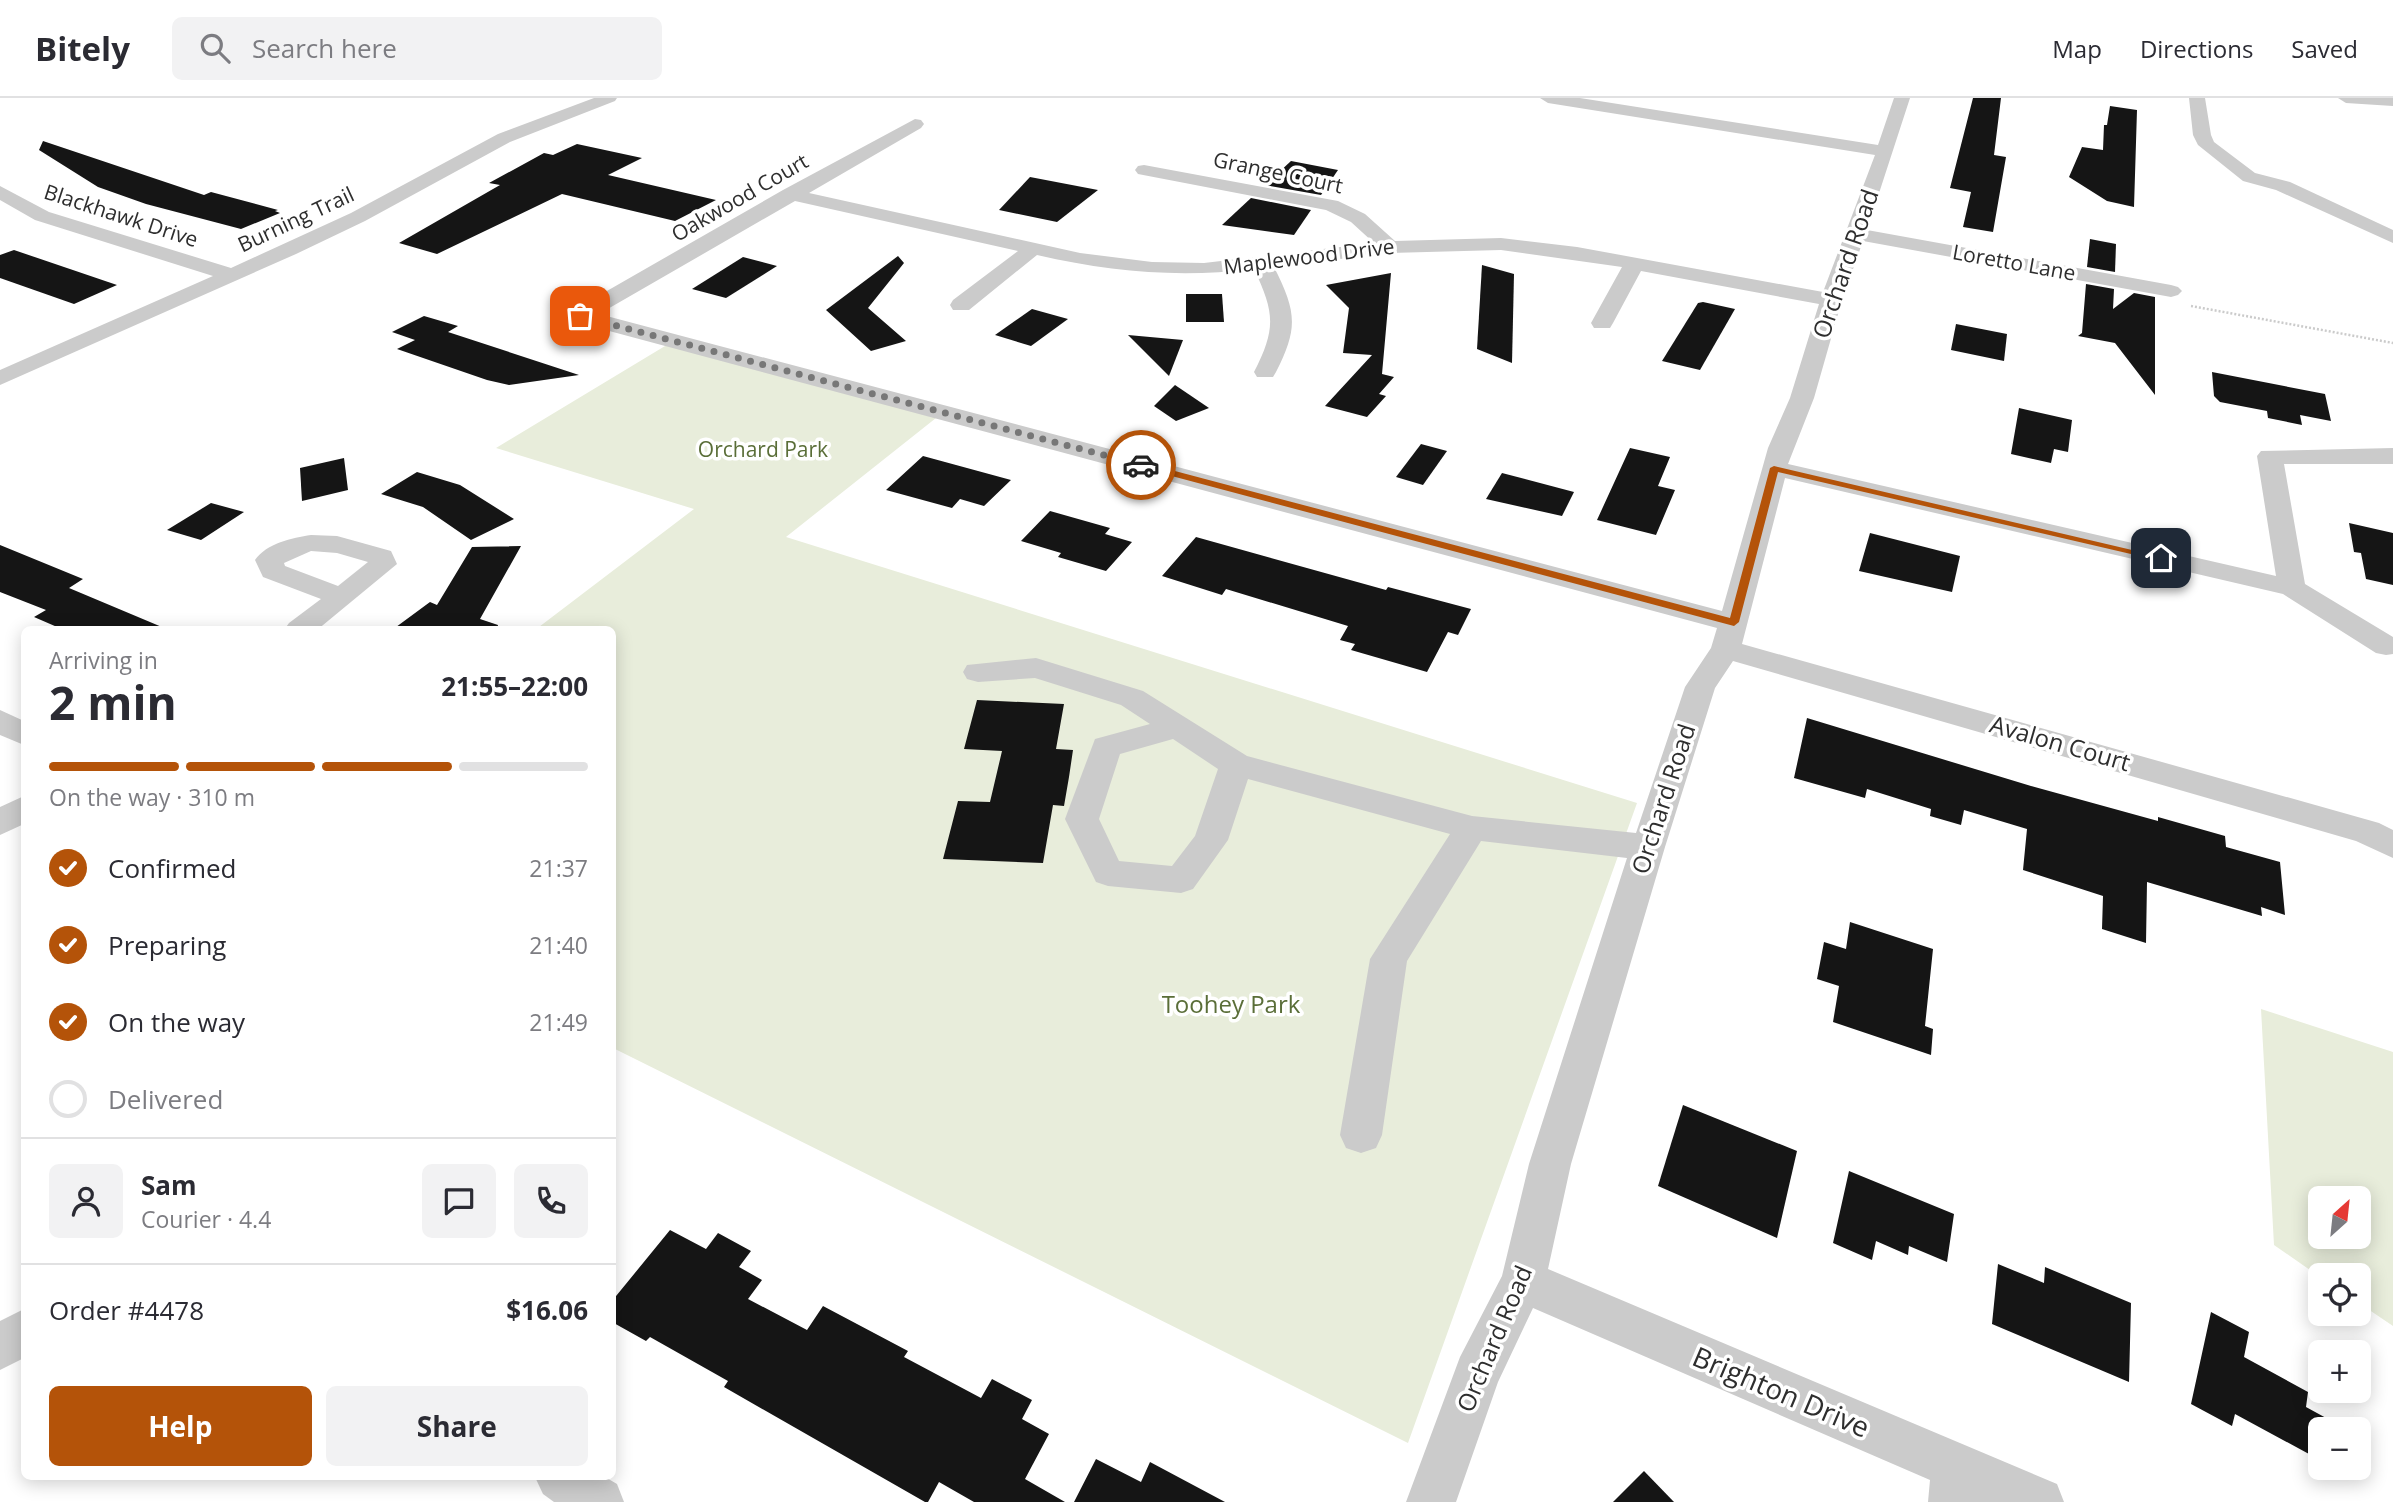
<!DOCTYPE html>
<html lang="en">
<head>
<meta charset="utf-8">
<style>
	body { margin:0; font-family:"Open Sans",sans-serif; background:#f2f2f3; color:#2b2b33; height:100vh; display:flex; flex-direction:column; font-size:26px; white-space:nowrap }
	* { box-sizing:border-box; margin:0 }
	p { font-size:23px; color:#7c7c81 }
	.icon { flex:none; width:38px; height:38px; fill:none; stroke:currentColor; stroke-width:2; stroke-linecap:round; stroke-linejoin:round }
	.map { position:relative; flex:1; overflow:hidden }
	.sheet { position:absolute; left:21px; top:528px; width:595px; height:854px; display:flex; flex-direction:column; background:#fff; border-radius:10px; box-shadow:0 4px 18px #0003 }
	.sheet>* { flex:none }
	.needle { width:46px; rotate:27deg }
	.tools { position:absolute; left:2308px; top:1088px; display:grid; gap:14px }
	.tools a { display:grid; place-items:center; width:63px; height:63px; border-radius:10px; background:#fff; box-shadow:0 4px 18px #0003; font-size:35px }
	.pin { position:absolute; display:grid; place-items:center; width:60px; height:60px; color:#fff; margin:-30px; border-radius:14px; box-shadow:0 4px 10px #0006 }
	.courier { position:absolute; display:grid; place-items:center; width:70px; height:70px; margin:-35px; border:5px solid #b45309; border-radius:50%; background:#fff; color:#222; box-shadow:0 2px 9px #0007 }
	.overview em { font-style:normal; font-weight:700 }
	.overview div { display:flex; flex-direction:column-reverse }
	.overview { display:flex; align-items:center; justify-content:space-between; height:119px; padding:0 28px }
	h1 { font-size:46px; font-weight:700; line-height:52px }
	.bar { display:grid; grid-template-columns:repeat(4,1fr); gap:10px 7px; align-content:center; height:84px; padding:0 28px }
	.bar i { height:9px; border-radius:5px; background:#e1e1e2 }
	.bar .on { background:#b45309 }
	.bar p { grid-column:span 4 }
	.line { display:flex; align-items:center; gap:18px; padding:0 28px; border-top:2px solid #e1e1e2 }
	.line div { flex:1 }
	.round { display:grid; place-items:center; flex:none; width:74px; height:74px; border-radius:10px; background:#f2f2f3 }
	ol { padding:0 28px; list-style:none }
	li { display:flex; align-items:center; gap:21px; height:77px }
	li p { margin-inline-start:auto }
	li .icon { padding:7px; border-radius:50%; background:#b45309; color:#fff; stroke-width:4 }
	li:last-child { color:#7c7c81 }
	li i { width:38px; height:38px; border:4px solid #e1e1e2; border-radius:50% }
	.button { display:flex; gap:14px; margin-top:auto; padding:14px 28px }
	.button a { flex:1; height:80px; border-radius:10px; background:#b45309; color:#fff; font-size:28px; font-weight:700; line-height:80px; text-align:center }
	.button a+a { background:#f2f2f3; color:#2b2b33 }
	header { display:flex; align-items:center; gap:42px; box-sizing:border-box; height:98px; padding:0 35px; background:#fff; border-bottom:2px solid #e1e1e2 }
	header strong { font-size:33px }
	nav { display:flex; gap:38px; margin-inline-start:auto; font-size:24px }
	.search { width:490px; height:63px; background:#f2f2f3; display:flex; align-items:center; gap:18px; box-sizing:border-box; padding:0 24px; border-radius:10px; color:#7c7c81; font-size:26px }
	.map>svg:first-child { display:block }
	.green { fill:#e8eddb; fill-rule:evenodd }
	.building { fill:#151515 }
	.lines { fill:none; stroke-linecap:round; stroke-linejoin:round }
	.path { stroke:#cbcbcb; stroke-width:2.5; stroke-dasharray:2 2; stroke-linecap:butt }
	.minor { fill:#cbcbcb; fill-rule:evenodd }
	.route { fill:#b45309 }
	.done { stroke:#777; stroke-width:7; stroke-dasharray:0 12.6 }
	.labels { text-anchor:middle; stroke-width:7; stroke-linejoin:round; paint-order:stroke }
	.far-street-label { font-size:21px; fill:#2e2e2e; stroke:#fff }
	.far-park-label { font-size:21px; fill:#5a6e38; stroke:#fff }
	.street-label { font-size:24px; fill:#2e2e2e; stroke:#fff }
	.park-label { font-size:24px; fill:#5a6e38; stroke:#fff }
	.near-street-label { font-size:28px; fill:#2e2e2e; stroke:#fff }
</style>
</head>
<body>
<header>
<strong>Bitely</strong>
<div class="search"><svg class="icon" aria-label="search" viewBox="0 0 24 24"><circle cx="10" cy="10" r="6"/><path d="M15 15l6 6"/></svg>Search here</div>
<nav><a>Map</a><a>Directions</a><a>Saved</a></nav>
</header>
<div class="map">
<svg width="2393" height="1404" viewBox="0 0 2393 1404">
	<rect width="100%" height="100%" fill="#fff"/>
	<g class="green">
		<path d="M670,245L936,320L786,439L1637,705L1408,1345L613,950L612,532H535L694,411L496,350Z"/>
		<path d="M2261,911L2393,954V1228L2359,1205V1178L2320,1179L2274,1147ZM2320,1101H2359V1139H2320Z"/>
	</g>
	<g class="building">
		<path d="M1973,0H2001L1994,57L2006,59L1993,134L1963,129L1971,94L1950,90Z"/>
		<path d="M2110,8L2137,12L2134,109L2107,103L2069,79L2082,49L2103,52L2104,27H2107Z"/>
		<path d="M43,43L204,97L211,94L278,112L275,113L280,115L241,131L146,106L98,89L39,52Z"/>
		<path d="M577,46L642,60L608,77L716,102L675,123L562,96L437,156L399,145L500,87L489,85L544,55L553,57Z"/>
		<path d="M1291,63L1338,72L1321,97L1265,87Z"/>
		<path d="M1030,79L1098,92L1057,124L999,112Z"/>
		<path d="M1251,100L1311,112L1294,137L1222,127Z"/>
		<path d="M2090,141L2116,146L2115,174L2087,169Z"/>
		<path d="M14,152L117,187L74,206L0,180V157Z"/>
		<path d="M898,158L904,165L868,210L906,243L871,253L826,212Z"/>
		<path d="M743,159L777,168L726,200L692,191Z"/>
		<path d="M1482,167L1514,176L1512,265L1477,251Z"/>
		<path d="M1391,175L1382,276L1394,279L1379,296L1386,298L1367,319L1325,308L1372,257L1343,255L1349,210L1326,187Z"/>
		<path d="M2086,186L2114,191L2113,211L2134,195L2155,199V297L2115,245L2078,238L2082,235Z"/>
		<path d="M1186,196H1222L1224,224H1186Z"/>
		<path d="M1703,204L1735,211L1700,272L1662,263L1698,205Z"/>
		<path d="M1032,211L1068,221L1031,248L995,237Z"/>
		<path d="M424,218L458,228L448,234L579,277L509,287L487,282L397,251L415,242L392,234Z"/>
		<path d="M1956,226L2007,236L2004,263L1951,252Z"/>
		<path d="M1128,237L1183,242L1169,278Z"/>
		<path d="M2212,274L2325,296L2331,323L2300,317L2302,327L2268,320L2267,313L2220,304L2214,298Z"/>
		<path d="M1175,287L1209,310L1176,323L1154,308Z"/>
		<path d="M2019,310L2072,322L2068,354L2054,351L2051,365L2011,356Z"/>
		<path d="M1421,346L1447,353L1423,387L1396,379Z"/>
		<path d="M1630,350L1670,359L1658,388L1675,392L1656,437L1597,422Z"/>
		<path d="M923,358L1011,382L984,408L960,401L952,410L886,392Z"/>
		<path d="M344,360L348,392L302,403L300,370Z"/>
		<path d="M417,374L460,387L514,421L471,442L423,409L381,396Z"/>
		<path d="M1502,375L1574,394L1562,418L1486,401Z"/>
		<path d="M211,405L244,414L201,442L167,432Z"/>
		<path d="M1050,413L1110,430L1105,436L1132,444L1106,473L1058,459L1061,455L1021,443Z"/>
		<path d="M2349,425L2393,435V487L2366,481L2361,455L2354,454Z"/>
		<path d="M1870,435L1960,458L1952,494L1859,473Z"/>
		<path d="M1196,439L1386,492L1388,489L1471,511L1458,537L1448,534L1427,574L1351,552L1355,546L1340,542L1348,528L1226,491L1222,497L1162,478Z"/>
		<path d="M0,447L83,481L69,490L169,532H64L34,519L46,512L0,494Z"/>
		<path d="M521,448L480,521L498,527L497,532H392L430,504L437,507L472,449Z"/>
		<path d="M977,602L1064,606L1056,651L1073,652L1069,679L1064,708L1053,707L1043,765L943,761L958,703L990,704L1002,653L964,651Z"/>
		<path d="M1807,620L2031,688L2158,723V719L2225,738L2226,749L2280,764L2285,817L2261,809L2262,818L2147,784L2146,845L2102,831L2103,798L2023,772L2027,731L1964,712L1961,727L1930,718L1931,711L1867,691L1865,700L1794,680Z"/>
		<path d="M1850,824L1933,851L1925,928L1933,931L1931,957L1833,924L1839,888L1817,881L1824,844L1846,851Z"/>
		<path d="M1683,1007L1797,1053L1777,1140L1658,1088Z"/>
		<path d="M1849,1073L1954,1116L1947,1164L1909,1148L1908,1157L1876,1143L1872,1162L1833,1145Z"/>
		<path d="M670,1132L706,1151L718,1135L751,1153L739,1169L762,1182L748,1201L807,1232L823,1208L908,1253L904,1259L981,1300L992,1281L1032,1302L1022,1321L1049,1336L1025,1381L1065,1404H974L939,1384L928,1404H925L724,1289L728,1283L650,1239L646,1243L612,1224V1203Z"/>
		<path d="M1998,1166L2044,1185L2045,1169L2131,1205L2129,1284L1992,1226Z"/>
		<path d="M2211,1214L2249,1234L2244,1259L2308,1294L2306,1309L2348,1332H2320V1362L2235,1316L2232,1328L2191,1306Z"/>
		<path d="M1096,1361L1141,1384L1150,1364L1225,1404H1074Z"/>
		<path d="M1644,1373L1674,1404H1613Z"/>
	</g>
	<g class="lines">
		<path class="path" d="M2191,208L2393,245"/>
		<g class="minor">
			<path d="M594,0H617L615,3L510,44L365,123L296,156L0,287V272L213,178L35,122L0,102V88L49,114L231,170L351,115L498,36Z"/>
			<path d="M1540,0H1580L1878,47L1894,0H1910L1867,132L2171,187L2178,189L2182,193L2178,197L2171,199L1863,143L1842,202L1814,300L1788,366L2276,478L2257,358L2261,353L2393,350V366H2284L2305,486L2393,539V556L2386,557L2376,555L2283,496L1785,380L1742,546L2379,725L2393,732V760L2356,743L1733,563L1715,590L1665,749L1571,1066L1548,1171L2057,1386L2064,1404H1928L1930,1382L1533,1210L1498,1284L1456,1404H1406L1460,1259L1502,1178L1529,1066L1627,760L1481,743L1407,863L1382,1037L1376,1050L1361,1055L1346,1050L1340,1037L1370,861L1450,736L1248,681L1228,742L1193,791L1181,795L1108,788L1096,784L1065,721L1095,641L1150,626L1121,607L1035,580L978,584L967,581L963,574L967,567L1036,560L1143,593L1247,658L1472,718L1636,735L1685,589L1711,550L1717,530L572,223L569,218L572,213L783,92L915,21L921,22L924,26L921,30L809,95L1080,155L1152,164L1204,165L1374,145L1351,124L1326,112L1138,76L1135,72L1138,68L1144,67L1338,103L1365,116L1395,143L1501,140L1577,149L1823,194L1875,57L1548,5ZM795,103L1018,153L953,202L950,207L953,212H969L1037,157C1112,174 1178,180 1254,171C1275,215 1276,231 1254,274L1257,279H1273L1276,274C1299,229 1296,213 1274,169L1390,155L1501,152L1622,169L1591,225L1594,230H1610L1613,225L1641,173L1819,206L1790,300L1768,350L1722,513L599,216ZM1173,641L1218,671L1195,738L1172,768L1119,763L1099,721L1120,656Z"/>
			<path d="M2189,0H2205L2211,37L2214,44L2255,75L2290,84L2393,132V145L2276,92L2243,83L2198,47L2193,37Z"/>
			<path d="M2338,0H2393V8L2346,5Z"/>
			<path d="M311,437L337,438L391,453L397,466L317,532H284L289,525L321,501L263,479L255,462C267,445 292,440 311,437ZM311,453L337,455L368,464L338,488L285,468L284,465Z"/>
			<path d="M0,612L24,623V647L0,637Z"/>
			<path d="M24,698V726L0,737V709Z"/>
			<path d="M24,1211V1260L0,1272V1223Z"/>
			<path d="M535,1379H605L617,1386L624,1404H554L543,1396Z"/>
		</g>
	</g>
	<path class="route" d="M1141,364L1730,520L1770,370L1774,368L2166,460L2161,463L1778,374L1739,524L1734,528L1138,369Z"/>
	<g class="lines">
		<path class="done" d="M580,218L1141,367"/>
	</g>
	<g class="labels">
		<g class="far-street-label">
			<text transform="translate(1278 75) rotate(12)" y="7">Grange Court</text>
			<text transform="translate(740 100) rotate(-30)" y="7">Oakwood Court</text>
			<text transform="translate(121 118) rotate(18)" y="7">Blackhawk Drive</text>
			<text transform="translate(296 122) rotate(-25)" y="7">Burning Trail</text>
			<text transform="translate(1309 159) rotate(-7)" y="7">Maplewood Drive</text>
			<text transform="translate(2014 165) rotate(10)" y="7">Loretto Lane</text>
		</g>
		<g class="far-park-label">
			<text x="763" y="359">Orchard Park</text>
		</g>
		<g class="street-label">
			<text transform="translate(1846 166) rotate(-71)" y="8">Orchard Road</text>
			<text transform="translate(2060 646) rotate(16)" y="8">Avalon Court</text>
			<text transform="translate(1664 701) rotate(-72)" y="8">Orchard Road</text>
			<text transform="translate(1495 1241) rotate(-67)" y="8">Orchard Road</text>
		</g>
		<g class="park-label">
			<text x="1231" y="915">Toohey Park</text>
		</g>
		<g class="near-street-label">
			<text transform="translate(1781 1294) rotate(23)" y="10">Brighton Drive</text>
		</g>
	</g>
</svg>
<div class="tools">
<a><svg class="needle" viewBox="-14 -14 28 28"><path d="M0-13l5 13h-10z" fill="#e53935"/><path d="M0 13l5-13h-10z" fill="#7c7c81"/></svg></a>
<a><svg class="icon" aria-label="locate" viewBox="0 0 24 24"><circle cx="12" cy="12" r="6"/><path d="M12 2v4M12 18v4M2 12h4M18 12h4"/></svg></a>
<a>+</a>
<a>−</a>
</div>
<div class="pin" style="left:580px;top:218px;background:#ea580c"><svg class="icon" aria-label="bag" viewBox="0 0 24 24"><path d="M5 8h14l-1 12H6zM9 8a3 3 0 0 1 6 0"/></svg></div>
<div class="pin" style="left:2161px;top:460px;background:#1f2937"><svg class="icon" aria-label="home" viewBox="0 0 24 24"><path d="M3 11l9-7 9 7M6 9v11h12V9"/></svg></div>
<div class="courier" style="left:1141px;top:367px"><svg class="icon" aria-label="car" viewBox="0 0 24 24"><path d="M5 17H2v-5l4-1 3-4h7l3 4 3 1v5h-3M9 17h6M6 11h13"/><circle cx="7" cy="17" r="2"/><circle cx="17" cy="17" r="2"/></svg></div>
<section class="sheet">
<div class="overview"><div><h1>2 min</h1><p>Arriving in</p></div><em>21:55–22:00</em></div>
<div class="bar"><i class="on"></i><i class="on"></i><i class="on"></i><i></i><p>On the way · 310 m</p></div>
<ol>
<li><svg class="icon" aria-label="check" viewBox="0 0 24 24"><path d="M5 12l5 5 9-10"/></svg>Confirmed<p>21:37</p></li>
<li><svg class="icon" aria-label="check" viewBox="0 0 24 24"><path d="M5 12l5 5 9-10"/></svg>Preparing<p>21:40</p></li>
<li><svg class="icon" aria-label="check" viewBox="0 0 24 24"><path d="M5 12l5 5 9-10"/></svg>On the way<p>21:49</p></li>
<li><i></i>Delivered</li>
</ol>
<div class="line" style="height:126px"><a class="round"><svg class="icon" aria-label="person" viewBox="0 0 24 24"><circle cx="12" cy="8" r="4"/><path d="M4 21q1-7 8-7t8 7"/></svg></a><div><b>Sam</b><p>Courier · 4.4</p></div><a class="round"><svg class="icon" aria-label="chat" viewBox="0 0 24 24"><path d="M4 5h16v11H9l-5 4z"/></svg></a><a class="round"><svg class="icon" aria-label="phone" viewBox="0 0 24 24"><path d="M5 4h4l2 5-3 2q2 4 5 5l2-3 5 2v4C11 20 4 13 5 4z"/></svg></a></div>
<div class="line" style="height:91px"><div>Order #4478</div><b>$16.06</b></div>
<div class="button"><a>Help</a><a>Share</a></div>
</section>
</div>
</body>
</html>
